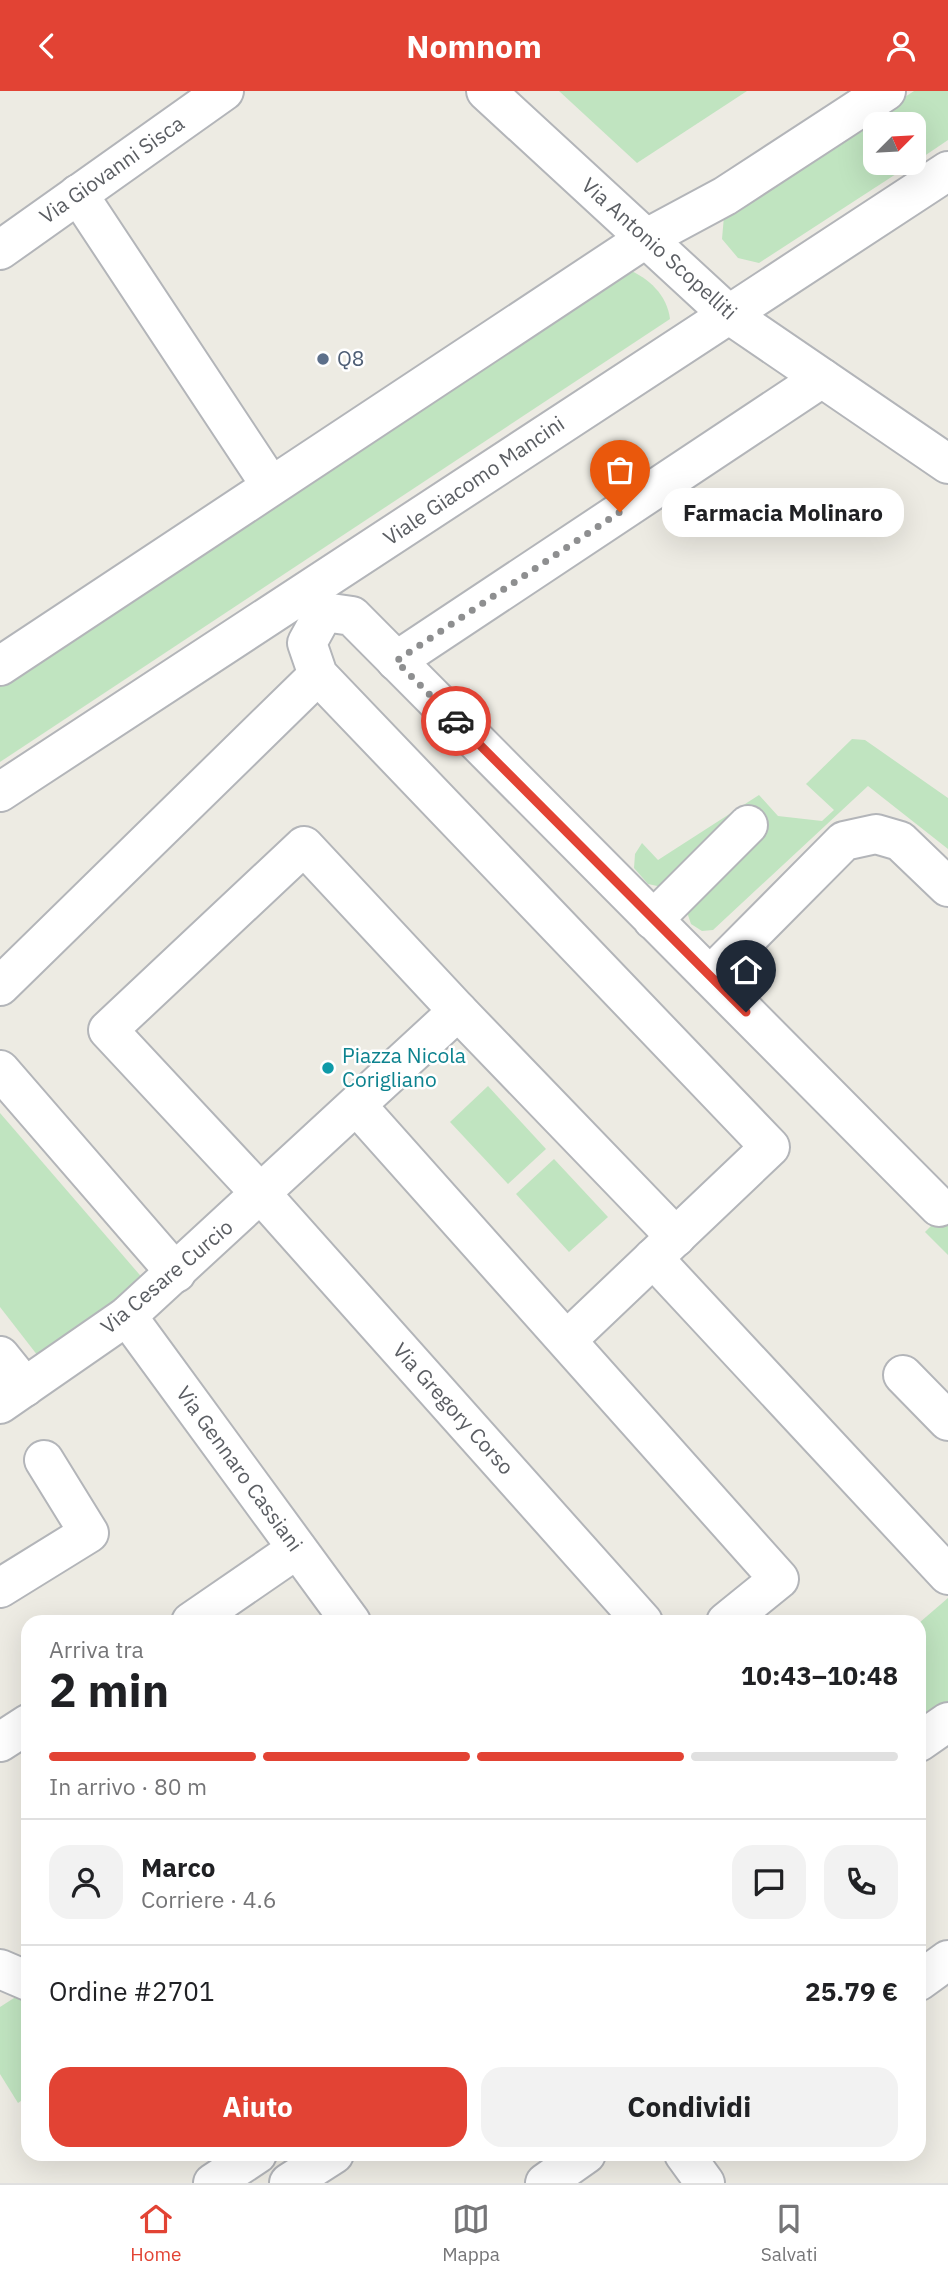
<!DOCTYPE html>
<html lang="it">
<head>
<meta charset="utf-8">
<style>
	body { margin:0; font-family:"IBM Plex Sans",sans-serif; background:#f2f2f2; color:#202124; height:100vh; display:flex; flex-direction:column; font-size:26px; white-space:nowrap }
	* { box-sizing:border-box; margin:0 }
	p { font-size:23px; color:#757577 }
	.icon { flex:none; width:38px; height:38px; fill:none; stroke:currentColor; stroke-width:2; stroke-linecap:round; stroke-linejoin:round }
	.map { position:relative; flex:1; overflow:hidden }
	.side { position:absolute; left:21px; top:1524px; width:905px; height:546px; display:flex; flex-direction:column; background:#fff; border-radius:21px; box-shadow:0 7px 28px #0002 }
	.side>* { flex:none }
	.needle { width:46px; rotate:66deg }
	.buttons { position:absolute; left:863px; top:21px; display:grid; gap:14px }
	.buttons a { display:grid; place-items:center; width:63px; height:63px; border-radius:14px; background:#fff; box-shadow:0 7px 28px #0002; font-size:35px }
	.pin { position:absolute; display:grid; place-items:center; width:60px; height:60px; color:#fff; margin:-72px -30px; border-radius:50% 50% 50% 0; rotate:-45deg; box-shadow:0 0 7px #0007 }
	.pin .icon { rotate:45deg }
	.courier { position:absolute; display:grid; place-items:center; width:70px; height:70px; margin:-35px; border:5px solid #e24334; border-radius:50%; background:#fff; color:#222; box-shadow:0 2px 9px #0007 }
	.bubble { position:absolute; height:49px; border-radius:21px; background:#fff; box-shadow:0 7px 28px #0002; font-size:23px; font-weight:700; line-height:49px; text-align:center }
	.head em { font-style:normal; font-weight:700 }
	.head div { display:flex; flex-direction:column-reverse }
	.head { display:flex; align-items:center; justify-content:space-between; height:119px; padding:0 28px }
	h1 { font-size:46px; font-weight:700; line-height:52px }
	.bar { display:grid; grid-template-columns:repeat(4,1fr); gap:10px 7px; align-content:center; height:84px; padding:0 28px }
	.bar i { height:9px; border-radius:5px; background:#e0e0e0 }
	.bar .on { background:#e24334 }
	.bar p { grid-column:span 4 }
	.line { display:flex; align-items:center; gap:18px; padding:0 28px; border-top:2px solid #e0e0e0 }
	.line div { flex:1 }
	.round { display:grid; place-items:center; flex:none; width:74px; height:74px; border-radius:21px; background:#f2f2f2 }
	.button { display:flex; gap:14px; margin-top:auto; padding:14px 28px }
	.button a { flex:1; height:80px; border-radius:21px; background:#e24334; color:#fff; font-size:28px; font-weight:700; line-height:80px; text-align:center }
	.button a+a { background:#f2f2f2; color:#202124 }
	header { display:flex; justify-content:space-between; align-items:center; height:91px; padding:0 28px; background:#e24334; color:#fff; font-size:32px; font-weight:700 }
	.tab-bar { display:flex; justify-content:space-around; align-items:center; height:98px; border-top:2px solid #e0e0e0; background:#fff; font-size:19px; color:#757577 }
	.tab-bar a { display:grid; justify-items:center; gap:4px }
	.tab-bar .on { color:#e24334 }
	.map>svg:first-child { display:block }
	.green { fill:#c0e4c0 }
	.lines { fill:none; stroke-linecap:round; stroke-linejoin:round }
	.minor-casing { stroke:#b3b5b9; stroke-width:42 }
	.minor { stroke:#fff; stroke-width:38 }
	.done { stroke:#8e8f90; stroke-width:7; stroke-dasharray:0 12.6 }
	.route { stroke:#e24334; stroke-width:9 }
	.service-dot { fill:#5c6f8a; stroke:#fff; stroke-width:2.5 }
	.culture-dot { fill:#0f9aa8; stroke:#fff; stroke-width:2.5 }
	.labels { text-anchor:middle; stroke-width:5; stroke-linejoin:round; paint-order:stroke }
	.street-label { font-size:21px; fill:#5b5e63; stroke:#fff }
	.service-label { font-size:21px; fill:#4e5e75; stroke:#fff; text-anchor:start }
	.culture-label { font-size:21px; fill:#0d838f; stroke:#fff; text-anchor:start }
</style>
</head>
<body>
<header><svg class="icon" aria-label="back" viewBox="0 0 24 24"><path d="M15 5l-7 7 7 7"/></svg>Nomnom<svg class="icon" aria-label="person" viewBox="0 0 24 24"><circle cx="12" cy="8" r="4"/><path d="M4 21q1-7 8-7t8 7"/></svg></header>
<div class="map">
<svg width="948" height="2092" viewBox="0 0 948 2092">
	<rect width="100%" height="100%" fill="#edebe3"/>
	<g class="green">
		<path d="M559,0H747L637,72Z"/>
		<path d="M914,0H948V49L914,72V33H875V72H913L759,172L738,167L722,148L724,125Z"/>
		<path d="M627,178C649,187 667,204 670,228L0,671V592Z"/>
		<path d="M852,648L865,649L948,707V758L868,695L713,839L702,840L691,833L687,821L662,796L648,793L634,777L635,763L642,752L658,769L759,704L778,725L822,730L834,719L806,693Z"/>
		<path d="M488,995L546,1058L508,1093L450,1031Z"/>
		<path d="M0,1022L145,1190L38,1265L0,1216Z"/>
		<path d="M554,1068L608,1126L569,1161L516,1103Z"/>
		<path d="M948,1118V1164L925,1141Z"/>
		<path d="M948,1507V1631L919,1651V1532Z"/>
		<path d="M25,1900L28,1905V2005L18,2012L0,1983V1916Z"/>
	</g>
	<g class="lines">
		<g class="minor-casing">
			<g id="minor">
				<path d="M486,0L727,222L948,373"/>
				<path d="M78,103L271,395"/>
				<path d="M0,159L224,0"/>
				<path d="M310,501L324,521L352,525L939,1116"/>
				<path d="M324,521L307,552L318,584L770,1056L567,1249"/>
				<path d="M396,570L822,287"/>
				<path d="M0,575L645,148L725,105L886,0"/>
				<path d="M0,701L948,80"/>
				<path d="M653,829L748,734"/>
				<path d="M710,885L844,750L876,743L900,750L948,796"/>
				<path d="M0,895L318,584"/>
				<path d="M458,920L676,1146"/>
				<path d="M0,979L176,1182"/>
				<path d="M357,1015L779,1488L726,1531"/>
				<path d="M653,1167L948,1484"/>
				<path d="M127,1225L351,1531"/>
				<path d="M0,1265L25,1296"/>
				<path d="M903,1284L948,1330"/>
				<path d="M0,1313L127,1225L458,920L304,755L108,939L262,1104L643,1531"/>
				<path d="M0,1497L89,1442L44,1369"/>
				<path d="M191,1531L297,1458"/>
				<path d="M0,1651L28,1633"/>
				<path d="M919,1651L948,1631"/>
				<path d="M0,1878L28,1890"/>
				<path d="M919,1890L948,1869"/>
				<path d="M684,2063L705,2092"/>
				<path d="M213,2092L257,2063"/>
				<path d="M289,2092L334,2063"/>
				<path d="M545,2092L586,2063"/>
			</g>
		</g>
		<use href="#minor" class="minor"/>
	</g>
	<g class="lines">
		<path class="done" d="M456,630L396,570L620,421"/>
		<path class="route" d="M456,630L746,921"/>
	</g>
	<circle class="service-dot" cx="323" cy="268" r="7"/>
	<circle class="culture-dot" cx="328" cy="977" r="7"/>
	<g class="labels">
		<g class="street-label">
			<text transform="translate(112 79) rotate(-35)" y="7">Via Giovanni Sisca</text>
			<text transform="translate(659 158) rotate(42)" y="7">Via Antonio Scopelliti</text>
			<text transform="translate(474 390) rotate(-34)" y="7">Viale Giacomo Mancini</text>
			<text transform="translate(167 1186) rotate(-40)" y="7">Via Cesare Curcio</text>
			<text transform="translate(453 1318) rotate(48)" y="7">Via Gregory Corso</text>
			<text transform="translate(239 1378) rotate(54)" y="7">Via Gennaro Cassiani</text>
		</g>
		<g class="service-label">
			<text x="337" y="275">Q8</text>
		</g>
		<g class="culture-label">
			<text x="342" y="972">Piazza Nicola<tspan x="342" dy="24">Corigliano</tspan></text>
		</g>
	</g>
</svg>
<div class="buttons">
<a><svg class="needle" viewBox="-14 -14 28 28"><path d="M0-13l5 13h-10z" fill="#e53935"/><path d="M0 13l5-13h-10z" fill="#757577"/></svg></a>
</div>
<div class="pin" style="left:620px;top:421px;background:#ea580c"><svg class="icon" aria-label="bag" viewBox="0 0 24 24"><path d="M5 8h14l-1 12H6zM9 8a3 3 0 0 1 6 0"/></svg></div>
<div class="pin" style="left:746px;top:921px;background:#1f2937"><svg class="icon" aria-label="home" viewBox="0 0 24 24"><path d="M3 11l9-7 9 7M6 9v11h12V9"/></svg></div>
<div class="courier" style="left:456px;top:630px"><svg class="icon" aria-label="car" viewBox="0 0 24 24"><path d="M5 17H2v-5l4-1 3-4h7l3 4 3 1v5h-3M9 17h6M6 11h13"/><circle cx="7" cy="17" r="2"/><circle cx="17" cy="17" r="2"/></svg></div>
<div class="bubble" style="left:662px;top:397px;width:242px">Farmacia Molinaro</div>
<section class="side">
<div class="head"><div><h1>2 min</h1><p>Arriva tra</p></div><em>10:43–10:48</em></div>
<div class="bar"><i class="on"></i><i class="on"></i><i class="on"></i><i></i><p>In arrivo · 80 m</p></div>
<div class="line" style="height:126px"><a class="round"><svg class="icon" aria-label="person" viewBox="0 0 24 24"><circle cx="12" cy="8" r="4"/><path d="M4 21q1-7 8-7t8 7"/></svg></a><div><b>Marco</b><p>Corriere · 4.6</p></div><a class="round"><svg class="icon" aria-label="chat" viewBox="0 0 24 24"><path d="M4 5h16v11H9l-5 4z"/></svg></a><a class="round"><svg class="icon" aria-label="phone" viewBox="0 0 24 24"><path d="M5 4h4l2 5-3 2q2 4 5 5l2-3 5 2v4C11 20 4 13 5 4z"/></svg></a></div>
<div class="line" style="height:91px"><div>Ordine #2701</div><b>25.79 €</b></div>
<div class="button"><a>Aiuto</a><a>Condividi</a></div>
</section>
</div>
<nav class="tab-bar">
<a class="on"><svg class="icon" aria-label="home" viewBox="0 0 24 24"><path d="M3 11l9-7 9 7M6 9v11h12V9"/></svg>Home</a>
<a><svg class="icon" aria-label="map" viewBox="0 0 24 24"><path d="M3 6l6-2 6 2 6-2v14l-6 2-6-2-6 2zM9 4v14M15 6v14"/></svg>Mappa</a>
<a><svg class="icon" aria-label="saved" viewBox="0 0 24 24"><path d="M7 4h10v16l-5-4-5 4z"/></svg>Salvati</a>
</nav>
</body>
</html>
